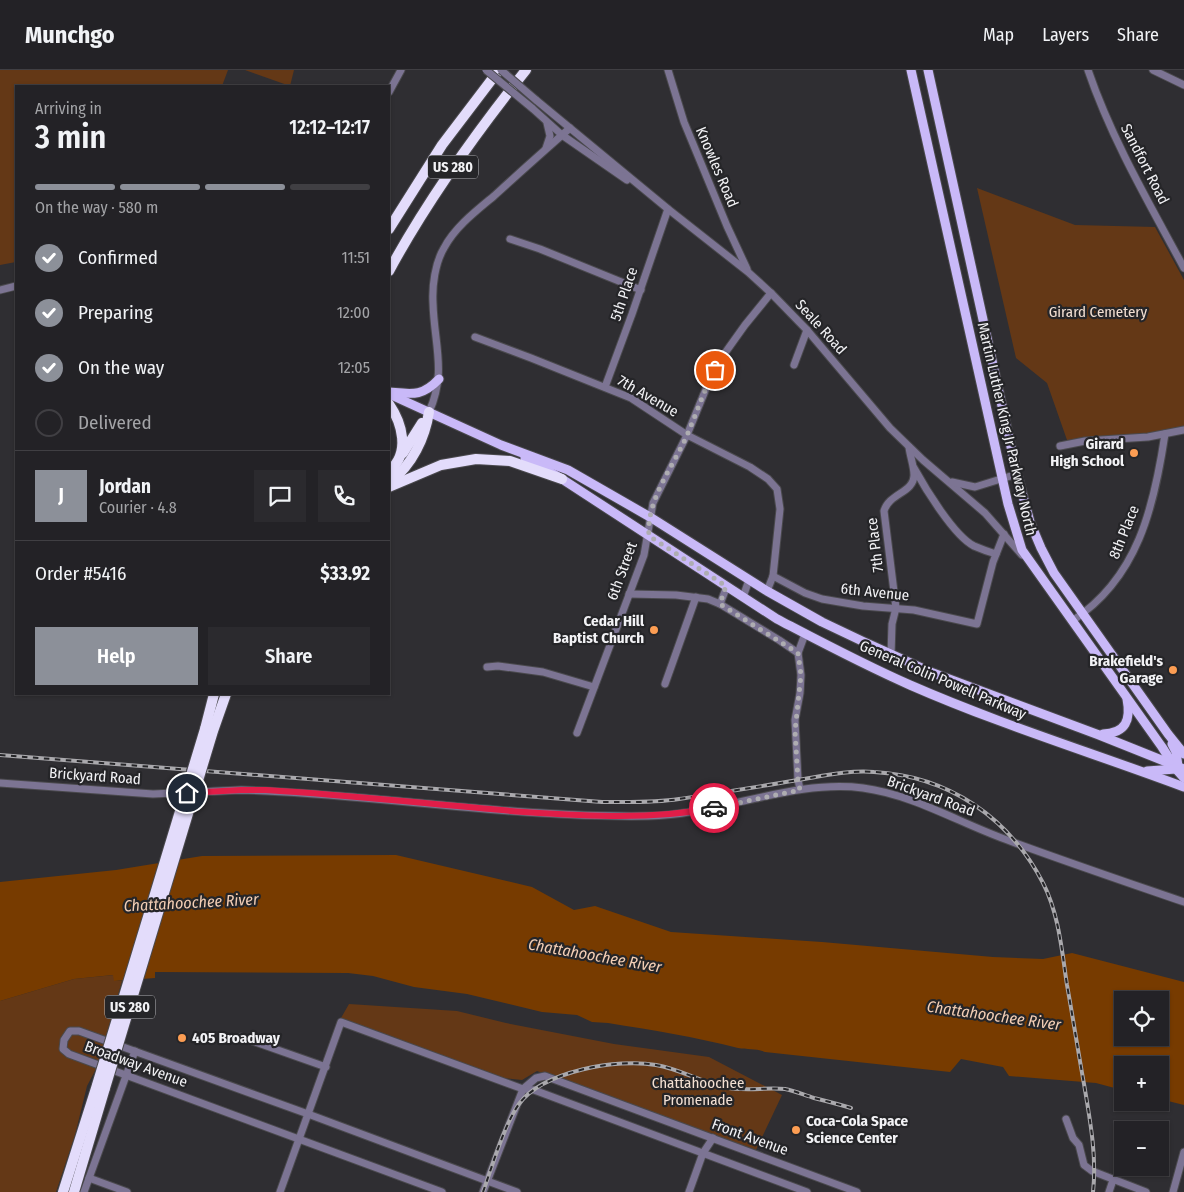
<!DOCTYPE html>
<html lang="en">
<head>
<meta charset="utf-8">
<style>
	body { margin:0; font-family:"Fira Sans Condensed",sans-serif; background:#2b2a2e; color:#f1f3f6; height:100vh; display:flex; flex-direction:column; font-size:19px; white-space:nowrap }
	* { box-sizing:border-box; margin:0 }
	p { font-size:16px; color:#a3a4a7 }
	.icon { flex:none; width:28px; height:28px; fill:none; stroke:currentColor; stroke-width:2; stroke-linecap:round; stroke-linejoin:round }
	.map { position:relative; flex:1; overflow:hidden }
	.sheet { position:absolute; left:15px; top:15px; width:375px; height:610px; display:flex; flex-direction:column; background:#232226; border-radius:0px; box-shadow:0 1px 4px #0004,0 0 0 1px #403f43 }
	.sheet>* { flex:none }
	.controls { position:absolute; left:1114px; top:921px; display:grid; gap:10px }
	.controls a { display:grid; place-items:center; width:55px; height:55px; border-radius:0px; background:#232226; box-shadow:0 1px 4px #0004,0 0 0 1px #403f43; font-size:25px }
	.pin { position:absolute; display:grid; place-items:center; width:42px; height:42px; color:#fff; margin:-21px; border:2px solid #fff; border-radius:50%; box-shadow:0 1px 5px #0007 }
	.courier { position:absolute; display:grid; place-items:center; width:50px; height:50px; margin:-25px; border:4px solid #e11d48; border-radius:50%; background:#fff; color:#222; box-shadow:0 1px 6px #0007 }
	.head em { font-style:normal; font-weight:600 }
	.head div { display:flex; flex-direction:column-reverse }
	.head { display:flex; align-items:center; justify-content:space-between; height:85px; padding:0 20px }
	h1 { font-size:32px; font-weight:600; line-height:38px }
	.bar { display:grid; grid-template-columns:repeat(4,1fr); gap:8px 5px; align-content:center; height:60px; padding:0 20px }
	.bar i { height:6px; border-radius:4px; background:#403f43 }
	.bar .active { background:#8c9099 }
	.bar p { grid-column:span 4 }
	.line { display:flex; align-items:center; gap:12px; padding:0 20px; border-top:1px solid #403f43 }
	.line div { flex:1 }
	.round { display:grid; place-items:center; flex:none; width:52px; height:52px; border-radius:0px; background:#2b2a2e }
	ol { padding:0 20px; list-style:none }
	li { display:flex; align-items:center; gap:15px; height:55px }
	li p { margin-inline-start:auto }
	li .icon { padding:5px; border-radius:50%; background:#8c9099; color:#fff; stroke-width:4 }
	li:last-child { color:#a3a4a7 }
	li i { width:28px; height:28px; border:2px solid #403f43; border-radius:50% }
	.cta { display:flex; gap:10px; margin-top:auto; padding:10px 20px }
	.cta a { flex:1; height:58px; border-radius:0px; background:#8c9099; color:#fff; font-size:20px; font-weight:600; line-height:58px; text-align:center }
	.cta a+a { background:#2b2a2e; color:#f1f3f6 }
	header { display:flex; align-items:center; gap:30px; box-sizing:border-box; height:70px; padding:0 25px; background:#232226; border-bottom:1px solid #403f43 }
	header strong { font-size:24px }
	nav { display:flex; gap:28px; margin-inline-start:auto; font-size:18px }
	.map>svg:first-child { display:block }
	.green { fill:#643816 }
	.water { fill:#773b00; fill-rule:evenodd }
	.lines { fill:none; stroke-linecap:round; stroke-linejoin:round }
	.minor-casing { stroke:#4a494d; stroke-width:9 }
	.major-casing { stroke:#4a494d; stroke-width:11 }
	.highway-casing { stroke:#4a494d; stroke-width:12 }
	.minor { stroke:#7c7493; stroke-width:7 }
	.major { stroke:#c9b9f8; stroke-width:9 }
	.highway { stroke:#e3dcfb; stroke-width:10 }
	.rail-casing { stroke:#aaa9ad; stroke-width:4 }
	.rail { stroke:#252528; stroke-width:2; stroke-dasharray:5.5; stroke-linecap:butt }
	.minor-bridge-casing { stroke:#4a494d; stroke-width:9; stroke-linecap:butt }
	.highway-bridge-casing { stroke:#4a494d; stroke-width:12; stroke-linecap:butt }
	.minor-bridge { stroke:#7c7493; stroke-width:7 }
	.highway-bridge { stroke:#e3dcfb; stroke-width:10 }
	.done { stroke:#aeadb1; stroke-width:5; stroke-dasharray:0 9 }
	.route { stroke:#e11d48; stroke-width:6 }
	.poi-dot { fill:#fc9d53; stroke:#252528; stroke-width:2 }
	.labels { text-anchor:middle; stroke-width:4.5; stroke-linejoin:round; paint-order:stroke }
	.shield { fill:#252528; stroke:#b4b4b8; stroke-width:1 }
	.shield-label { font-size:14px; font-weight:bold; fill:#f2f2f5 }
	.street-label { font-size:15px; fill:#f2f2f5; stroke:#252528 }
	.park-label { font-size:15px; fill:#f3e0d3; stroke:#252528 }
	.poi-label { font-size:15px; font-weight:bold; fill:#f2f2f5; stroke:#252528; text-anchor:end }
	.water-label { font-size:16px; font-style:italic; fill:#f4cfb6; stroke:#252528 }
</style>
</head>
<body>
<header>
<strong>Munchgo</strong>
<nav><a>Map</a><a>Layers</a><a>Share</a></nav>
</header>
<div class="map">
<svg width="1184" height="1122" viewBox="0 0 1184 1122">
	<rect width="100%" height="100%" fill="#2f2e32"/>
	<g class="green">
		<path d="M0,0H228L222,16H16V192L0,195Z"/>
		<path d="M245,0H294L290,16Z"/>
		<path d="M977,118L1075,155L1155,157L1184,210V356L1149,363L1067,370L1047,313L1016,288Z"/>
		<path d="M114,905V911H122L98,995L87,1016L75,1065L56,1122H0V931L74,909Z"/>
		<path d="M349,934L457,941L506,953L614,974L709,987L782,1025L756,1080L537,1001L522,1010L503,1008L341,948Z"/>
	</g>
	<path class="water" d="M396,785L532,817L574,840L595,836L671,862L822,872L993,887L1043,889L1072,883L1184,912V1035L1160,1029V995H1122V1020L1096,1013L1009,1006L1003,997L961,989L950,1002L765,982C755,978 748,980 738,978C695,967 652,960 608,953L592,952L577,945L542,942L467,924L414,917L373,906L348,903L155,902V908L114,911L113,905L74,909L0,931V812L116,800L202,786ZM1122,930H1160V968H1122Z"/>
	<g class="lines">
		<g class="minor-casing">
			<g id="minor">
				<path d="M668,0L684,52L727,156L747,199"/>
				<path d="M1088,0C1112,70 1149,133 1184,198"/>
				<path d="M1153,0L1184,15"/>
				<path d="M389,22L401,0"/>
				<path d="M536,30L668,139L748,202L771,223L807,260L890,358L923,390L985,443L1022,485"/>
				<path d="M532,38L562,65L627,110"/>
				<path d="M546,78L550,66L547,53"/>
				<path d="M510,169L540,179L641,220"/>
				<path d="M0,220L16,216"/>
				<path d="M475,267L531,288L631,328L687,365L750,397L768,409L777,419L780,439L773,506L767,521"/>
				<path d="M794,295L807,260"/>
				<path d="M605,317L632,244L668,139"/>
				<path d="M429,342C447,302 434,274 433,233C432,216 435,193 444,178C455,157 476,141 494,126C519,103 545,80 570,58"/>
				<path d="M1060,376L1085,371L1148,367L1184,360"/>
				<path d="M914,398C925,418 954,466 974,476C981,479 989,482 996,484"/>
				<path d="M952,412L975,417L1017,404"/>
				<path d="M773,506L805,523L822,529L863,536L914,540L977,554L993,492L1004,464"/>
				<path d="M629,524L676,525L708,529L720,534L779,570L798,583"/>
				<path d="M743,527L749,510"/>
				<path d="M720,534L727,516"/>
				<path d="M1072,551C1138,508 1154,437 1165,364"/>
				<path d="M891,585L892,554L896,538L884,441C889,423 914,423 914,405C914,396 910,386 909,377"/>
				<path d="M487,597L498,596L543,602L594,617"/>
				<path d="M665,614L696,527"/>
				<path d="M577,663L644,485L653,433L687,365L710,309L720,290L745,255L771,223"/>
				<path d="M0,713L153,724L241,720L266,721C393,727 521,748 648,746C720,745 792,709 863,718C915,725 961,754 1010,771C1067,792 1126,812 1184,832"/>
				<path d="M800,719L798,710L795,650L800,623L801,605L798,583L805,564"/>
				<path d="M241,967L326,997"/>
				<path d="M523,1019L536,1008L545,1006L857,1122"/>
				<path d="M1066,1049L1073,1068L1079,1075L1084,1095L1092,1101L1146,1122"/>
				<path d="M89,1108L127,1122"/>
				<path d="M84,1122L135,981"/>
				<path d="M280,1122L341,952L523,1019L534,1020L807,1122"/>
				<path d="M442,1122L69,984L63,979L64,970L70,961H79L308,1044L517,1122"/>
				<path d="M483,1122L523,1019"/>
				<path d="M689,1122L703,1083L713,1068"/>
				<path d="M1109,1122L1113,1110"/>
				<path d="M1173,1122L1184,1082"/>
			</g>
		</g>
		<g class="major-casing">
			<g id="major">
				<path d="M911,0L1008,434L1022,480L1162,677L1176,699L1184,708"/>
				<path d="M928,0L1017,404L1030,452L1041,478L1054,503L1168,664L1184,684"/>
				<path d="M389,322C412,324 422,327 439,309"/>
				<path d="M389,324L501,375L568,400L650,447L767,521L822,552L862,571L933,603L1099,665L1184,699"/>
				<path d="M525,388L562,409L777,549C821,572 864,595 910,615C999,654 1093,683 1184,717"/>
				<path d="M1103,664C1126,663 1131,650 1127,629"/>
				<path d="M1147,701L1176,699L1178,696L1176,682L1172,674"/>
			</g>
		</g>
		<g class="highway-casing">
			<g id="highway">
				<path d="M389,159L442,75L499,0"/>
				<path d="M389,201C428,129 475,64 526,0"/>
				<path d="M389,334C402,353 411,383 389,401"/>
				<path d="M403,383L422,353"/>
				<path d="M391,411C412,395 425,368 429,342"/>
				<path d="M389,417L441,395L476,389L510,391L562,409"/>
				<path d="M205,659L214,624"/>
				<path d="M213,661L226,624"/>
				<path d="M63,1122L97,1015"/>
				<path d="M74,1122L105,1018"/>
			</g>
		</g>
		<use href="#minor" class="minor"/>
		<use href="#major" class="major"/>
		<use href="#highway" class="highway"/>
		<g class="rail-casing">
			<g id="rail">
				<path d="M0,685L602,732C627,732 654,733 679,729C718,723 758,717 798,710C823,706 848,700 874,702C948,706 1009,747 1043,813C1059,844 1062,882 1067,915C1073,948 1078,981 1084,1014C1090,1050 1097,1086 1093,1122"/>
				<path d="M483,1122C492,1097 504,1055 519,1034C543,1001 618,988 656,995C680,999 701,1012 724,1017C744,1022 765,1017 785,1019C795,1021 804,1025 814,1028C826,1031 838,1034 851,1038"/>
			</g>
		</g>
		<use href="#rail" class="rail"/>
		<g class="minor-bridge-casing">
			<g id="minor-bridge">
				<path d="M486,0L532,38"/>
				<path d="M501,0L536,30"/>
			</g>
		</g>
		<g class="highway-bridge-casing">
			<g id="highway-bridge">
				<path d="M97,1015L205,659"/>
				<path d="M105,1018L213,661"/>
			</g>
		</g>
		<use href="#minor-bridge" class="minor-bridge"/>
		<use href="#highway-bridge" class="highway-bridge"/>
	</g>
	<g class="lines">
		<path class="done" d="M714,738L800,720L798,710L795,661L801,605L798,583L720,534L726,516L649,466C646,429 674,396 688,363C697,342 704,320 715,300"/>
		<path class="route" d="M187,723L241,720H266C352,725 438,735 524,742C587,746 651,750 714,738"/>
	</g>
	<g class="poi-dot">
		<circle cx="1134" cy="383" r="5"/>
		<circle cx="654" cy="560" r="5"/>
		<circle cx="1173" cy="600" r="5"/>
		<circle cx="182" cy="968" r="5"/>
		<circle cx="796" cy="1060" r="5"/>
	</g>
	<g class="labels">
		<g class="shield">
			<rect x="428" y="85.5" width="50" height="23" rx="4"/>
			<rect x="105" y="925.5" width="50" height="23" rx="4"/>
		</g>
		<g class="shield-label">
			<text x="453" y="102">US 280</text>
			<text x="130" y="942">US 280</text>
		</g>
		<g class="street-label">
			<text transform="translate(1145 94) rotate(63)" y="5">Sandfort Road</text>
			<text transform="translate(717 97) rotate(67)" y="5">Knowles Road</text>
			<text transform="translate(624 224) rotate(-71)" y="5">5th Place</text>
			<text transform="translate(821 257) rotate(48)" y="5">Seale Road</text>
			<text transform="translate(648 326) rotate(30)" y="5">7th Avenue</text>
			<text transform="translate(1007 359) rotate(77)" y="5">Martin Luther King Jr Parkway North</text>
			<text transform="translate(1124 462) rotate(-68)" y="5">8th Place</text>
			<text transform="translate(875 475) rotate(-97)" y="5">7th Place</text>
			<text transform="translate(622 501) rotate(-70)" y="5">6th Street</text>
			<text transform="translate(875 522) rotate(6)" y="5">6th Avenue</text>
			<text transform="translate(943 610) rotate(23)" y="5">General Colin Powell Parkway</text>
			<text transform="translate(95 706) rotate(4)" y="5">Brickyard Road</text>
			<text transform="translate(931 726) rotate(20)" y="5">Brickyard Road</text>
			<text transform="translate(136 994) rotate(20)" y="5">Broadway Avenue</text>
			<text transform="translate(750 1067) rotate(20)" y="5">Front Avenue</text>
		</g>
		<g class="park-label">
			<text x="1098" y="247">Girard Cemetery</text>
			<text x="698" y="1018">Chattahoochee<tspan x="698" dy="17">Promenade</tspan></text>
		</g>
		<g class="poi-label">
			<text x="1124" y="379">Girard<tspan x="1124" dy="17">High School</tspan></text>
			<text x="644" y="556">Cedar Hill<tspan x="644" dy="17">Baptist Church</tspan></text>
			<text x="1163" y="596">Brakefield's<tspan x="1163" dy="17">Garage</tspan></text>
			<text x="192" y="973" text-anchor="start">405 Broadway</text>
			<text x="806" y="1056" text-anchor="start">Coca-Cola Space<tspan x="806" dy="17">Science Center</tspan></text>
		</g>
		<g class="water-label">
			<text transform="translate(191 832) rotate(-3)" y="6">Chattahoochee River</text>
			<text transform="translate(595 885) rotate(10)" y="6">Chattahoochee River</text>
			<text transform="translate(994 945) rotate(8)" y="6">Chattahoochee River</text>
		</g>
	</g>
</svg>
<div class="controls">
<a><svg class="icon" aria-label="locate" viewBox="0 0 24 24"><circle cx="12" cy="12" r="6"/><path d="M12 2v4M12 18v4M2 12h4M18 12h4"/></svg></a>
<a>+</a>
<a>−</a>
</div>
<div class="pin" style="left:715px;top:300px;background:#ea580c"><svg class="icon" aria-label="bag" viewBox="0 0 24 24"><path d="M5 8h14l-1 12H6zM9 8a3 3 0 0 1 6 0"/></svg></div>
<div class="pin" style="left:187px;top:723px;background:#1f2937"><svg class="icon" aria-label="home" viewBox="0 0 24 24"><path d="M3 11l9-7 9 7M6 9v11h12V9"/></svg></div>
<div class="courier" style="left:714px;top:738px"><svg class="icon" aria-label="car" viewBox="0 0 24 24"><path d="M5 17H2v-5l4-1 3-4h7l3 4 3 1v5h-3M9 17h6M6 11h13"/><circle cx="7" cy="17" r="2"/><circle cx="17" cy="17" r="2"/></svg></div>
<section class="sheet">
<div class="head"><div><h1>3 min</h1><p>Arriving in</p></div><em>12:12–12:17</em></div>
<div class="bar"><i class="active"></i><i class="active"></i><i class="active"></i><i></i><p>On the way · 580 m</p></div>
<ol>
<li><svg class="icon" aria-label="check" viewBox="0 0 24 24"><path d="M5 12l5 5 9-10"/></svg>Confirmed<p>11:51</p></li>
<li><svg class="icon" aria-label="check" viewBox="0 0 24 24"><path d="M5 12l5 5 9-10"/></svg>Preparing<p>12:00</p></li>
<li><svg class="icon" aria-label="check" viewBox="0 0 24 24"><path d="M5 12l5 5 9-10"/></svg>On the way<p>12:05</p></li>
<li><i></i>Delivered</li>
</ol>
<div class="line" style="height:90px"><b class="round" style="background:#8c9099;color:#fff">J</b><div><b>Jordan</b><p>Courier · 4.8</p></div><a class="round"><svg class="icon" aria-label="chat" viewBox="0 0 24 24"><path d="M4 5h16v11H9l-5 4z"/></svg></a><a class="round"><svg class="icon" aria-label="phone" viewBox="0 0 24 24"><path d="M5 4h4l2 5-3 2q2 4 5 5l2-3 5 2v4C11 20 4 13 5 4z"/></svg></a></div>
<div class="line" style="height:65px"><div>Order #5416</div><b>$33.92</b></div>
<div class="cta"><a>Help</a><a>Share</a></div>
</section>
</div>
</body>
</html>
